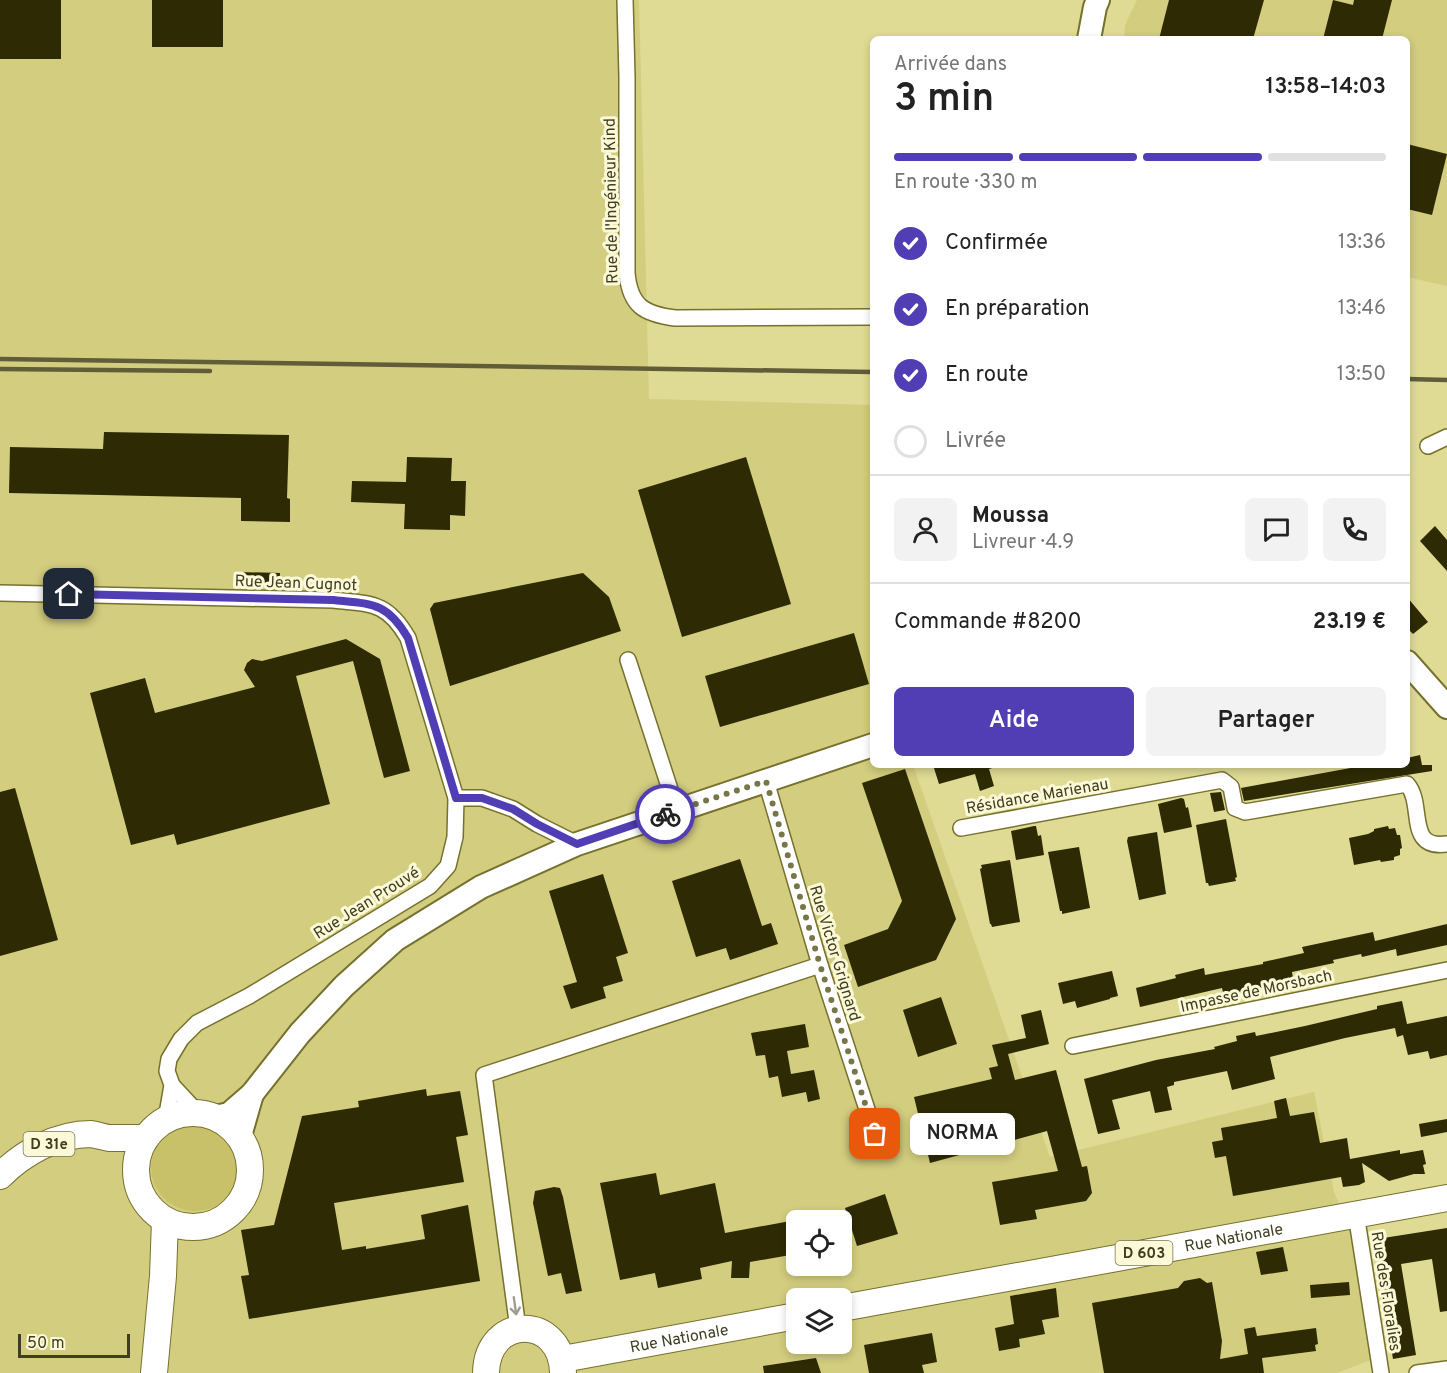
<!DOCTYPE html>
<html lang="fr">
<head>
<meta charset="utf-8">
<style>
	body { margin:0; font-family:Overpass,sans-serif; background:#f2f2f2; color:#222; height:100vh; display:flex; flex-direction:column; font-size:22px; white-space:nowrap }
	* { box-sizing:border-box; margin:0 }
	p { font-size:20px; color:#767676 }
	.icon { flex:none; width:33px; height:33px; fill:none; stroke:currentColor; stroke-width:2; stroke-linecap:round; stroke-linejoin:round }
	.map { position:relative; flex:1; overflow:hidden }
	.sheet { position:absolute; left:870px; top:36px; width:540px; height:732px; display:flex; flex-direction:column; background:#fff; border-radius:9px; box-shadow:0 3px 9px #0003 }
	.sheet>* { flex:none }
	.buttons { position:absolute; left:786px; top:1210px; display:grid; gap:12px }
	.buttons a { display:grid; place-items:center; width:66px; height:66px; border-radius:9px; background:#fff; box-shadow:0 3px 9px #0003; font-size:30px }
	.scale { position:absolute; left:18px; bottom:15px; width:112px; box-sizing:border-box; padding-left:6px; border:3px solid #403e21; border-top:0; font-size:16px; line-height:21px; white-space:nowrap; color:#403e21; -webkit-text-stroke:4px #fbf9d7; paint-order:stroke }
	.pin { position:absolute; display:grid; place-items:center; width:51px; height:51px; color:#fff; margin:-26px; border-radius:12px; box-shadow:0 3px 9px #0006 }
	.courier { position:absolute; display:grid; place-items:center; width:60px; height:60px; margin:-30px; border:4px solid #513db4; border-radius:50%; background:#fff; color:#222; box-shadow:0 2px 8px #0007 }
	.bubble { position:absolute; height:42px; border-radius:9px; background:#fff; box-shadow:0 3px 9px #0003; font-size:20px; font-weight:600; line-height:42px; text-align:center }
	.head em { font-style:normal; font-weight:600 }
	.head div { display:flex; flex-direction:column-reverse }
	.head { display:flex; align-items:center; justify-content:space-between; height:102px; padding:0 24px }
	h1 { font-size:39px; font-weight:600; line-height:45px }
	.bar { display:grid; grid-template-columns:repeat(4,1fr); gap:9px 6px; align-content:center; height:72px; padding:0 24px }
	.bar i { height:8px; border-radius:4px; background:#e0e0e0 }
	.bar .active { background:#513db4 }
	.bar p { grid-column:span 4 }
	.line { display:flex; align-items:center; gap:15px; padding:0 24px; border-top:2px solid #e0e0e0 }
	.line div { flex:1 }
	.round { display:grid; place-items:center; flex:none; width:63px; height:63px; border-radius:9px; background:#f2f2f2 }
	ol { padding:0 24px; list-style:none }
	li { display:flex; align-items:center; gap:18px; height:66px }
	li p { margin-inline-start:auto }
	li .icon { padding:6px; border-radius:50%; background:#513db4; color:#fff; stroke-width:4 }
	li:last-child { color:#767676 }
	li i { width:33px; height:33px; border:3px solid #e0e0e0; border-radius:50% }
	.button { display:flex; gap:12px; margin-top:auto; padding:12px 24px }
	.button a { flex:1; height:69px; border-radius:9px; background:#513db4; color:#fff; font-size:24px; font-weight:600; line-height:69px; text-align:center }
	.button a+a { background:#f2f2f2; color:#222 }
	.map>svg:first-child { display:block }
	.built { fill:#d3cd7f; fill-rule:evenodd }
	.green { fill:#c8c169 }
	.building { fill:#2d2a04 }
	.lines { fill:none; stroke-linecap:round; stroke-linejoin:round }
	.street-casing { stroke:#76712d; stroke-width:18 }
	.secondary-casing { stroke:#76712d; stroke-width:26 }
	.primary-casing { stroke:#76712d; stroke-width:28 }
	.street { stroke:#fff; stroke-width:15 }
	.secondary { stroke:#fff; stroke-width:22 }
	.primary { stroke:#fff; stroke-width:26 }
	.rail { stroke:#605d38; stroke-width:4.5 }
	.oneway { stroke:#a09e90 }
	.done { stroke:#787549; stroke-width:6; stroke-dasharray:0 10.8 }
	.route { stroke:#513db4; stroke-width:8 }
	.labels { text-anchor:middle; stroke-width:6; stroke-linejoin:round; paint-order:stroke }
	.shield { fill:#fbf9d7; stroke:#787658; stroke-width:1.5 }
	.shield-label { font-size:15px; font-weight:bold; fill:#403e21 }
	.street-label { font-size:16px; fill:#403e21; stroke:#fbf9d7 }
</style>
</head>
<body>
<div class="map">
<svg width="1447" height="1373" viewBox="0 0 1447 1373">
	<rect width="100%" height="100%" fill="#dfda94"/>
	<g class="built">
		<path d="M0,0H639L649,399L873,405V765H913L1050,1157L1314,1092L1334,1192L1350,1227L1373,1359L1337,1373H0ZM796,1221H842V1266H796ZM796,1299H842V1344H796Z"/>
		<path d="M1137,0H1447V286L1407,277V39H1124L1125,25Z"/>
	</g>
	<circle class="green" cx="195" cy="1167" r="44"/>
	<g class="building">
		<rect x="0" y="0" width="61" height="59"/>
		<rect x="152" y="0" width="71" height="47"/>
		<path d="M1169,0H1264L1253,39H1159Z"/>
		<path d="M1333,0L1353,5L1354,0H1392L1382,39H1323Z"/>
		<path d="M1407,144L1447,154L1432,215L1407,209Z"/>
		<path d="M104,432L289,435L287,498L290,499V522L241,521V498L9,493L10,447L103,449Z"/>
		<path d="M407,457L452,458L451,481H466L465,516L450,515V530L404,529L405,504L351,502L352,481L406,482Z"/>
		<path d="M746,457L791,604L682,637L638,490Z"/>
		<path d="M1435,526L1447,540V571L1420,541Z"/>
		<path d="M239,572L280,573L279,587L238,585Z"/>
		<path d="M583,573L609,597L621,631L450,686L430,609L434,603Z"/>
		<path d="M1407,597L1428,622L1413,634L1407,628Z"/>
		<path d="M854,633L869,684L720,727L705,676Z"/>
		<path d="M346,639L380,659L410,771L384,778L353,661L296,676L330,804L177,845L174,834L131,845L90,693L145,678L155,713L255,687L244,670L247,663L252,659L262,661Z"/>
		<path d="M1420,755L1422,765H1432V771L1244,801L1241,788L1367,765H1407V758Z"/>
		<path d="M933,765H996V767L989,769L994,786L980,791L975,774L939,784Z"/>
		<path d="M905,769L956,919L936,960L858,987L844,945L888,929L902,901L862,783Z"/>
		<path d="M15,788L58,940L0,956V792Z"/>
		<path d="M1221,792L1225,810L1214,812L1210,793Z"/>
		<path d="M1181,798L1184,799L1186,808L1188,807L1192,827L1164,833L1158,804Z"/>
		<path d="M1226,819L1237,877L1235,878L1236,881L1209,886L1208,883H1206L1196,825Z"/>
		<path d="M1034,826H1036L1038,836L1041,835L1044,855L1016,860L1011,831Z"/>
		<path d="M1388,826L1389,829L1395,828L1397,835H1400L1402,848L1400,849V855L1394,857V860L1381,862L1380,860L1354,865L1349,838L1368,834L1374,831V829Z"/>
		<path d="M1157,832L1166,894L1139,900L1127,841L1128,837Z"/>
		<path d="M1079,847L1090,908L1062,914V911H1060L1048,852Z"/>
		<path d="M740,859L762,926L771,923L778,944L730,960L726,948L696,957L672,881Z"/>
		<path d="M1010,860L1020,922L992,927L991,924H990L980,869L982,868L981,865Z"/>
		<path d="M603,874L628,953L616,957L623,981L603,987L606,998L571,1009L563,986L577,982L549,891Z"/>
		<path d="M1447,924V945L1397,956L1396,949L1362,957L1361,954L1333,960L1334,963L1292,972L1293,978L1277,981L1278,984L1224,997L1222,988L1140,1007L1136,988L1176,978L1175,975L1204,968L1205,975L1263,964V962L1304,953L1302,947L1373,932L1375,941Z"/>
		<path d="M1112,971L1118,996L1110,998V999L1077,1008L1075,1001L1063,1004L1058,983Z"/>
		<path d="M941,997L957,1044L918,1057L903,1010Z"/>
		<path d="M1402,1001L1407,1024L1447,1016V1055L1430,1059L1428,1051L1408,1055L1403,1035L1397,1037L1395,1028L1345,1038L1270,1057L1275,1079L1232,1090L1227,1071L1174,1082V1085L1167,1087L1172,1110L1155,1113L1150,1091L1112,1100L1120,1129L1098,1134L1084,1079L1156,1060L1215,1049L1214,1047L1237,1041L1236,1036L1255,1032L1256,1036L1305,1026L1377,1009V1006Z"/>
		<path d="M1041,1010L1049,1044L1008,1054L1015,1080L1056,1070L1082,1167L1087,1166L1092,1193L1086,1201L1035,1210L1037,1219L1000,1225L992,1182L1058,1171L1047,1131L930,1163L914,1097L992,1079L989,1068L998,1066L992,1045L1026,1038L1021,1015Z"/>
		<path d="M805,1024L809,1047L787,1051L791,1074L814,1070L820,1099L808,1102L806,1092L782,1097L778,1076L769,1078L765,1055L756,1056L751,1033Z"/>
		<path d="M426,1089L427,1096L460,1091L468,1135L456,1137L464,1182L334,1203L342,1250L366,1246V1249L425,1239L421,1215L468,1205L480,1281L249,1319L241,1276L249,1275L241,1230L274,1225L302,1116L359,1107L358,1101Z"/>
		<path d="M1286,1098L1290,1116L1314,1112L1320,1143L1347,1138L1350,1159L1400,1150V1154L1423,1150L1426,1164L1423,1165L1425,1174H1414L1389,1181L1362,1163L1365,1182L1359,1185L1343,1187L1341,1177L1233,1196L1226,1156L1215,1158L1212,1142L1223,1140L1221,1128L1277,1118L1274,1101Z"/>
		<path d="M1447,1119V1132L1421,1137L1419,1124Z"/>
		<path d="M656,1173L660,1195L715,1183L725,1233L796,1220V1254L750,1262L749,1278H731L732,1261L700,1268L702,1279L658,1288L655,1273L620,1280L600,1183Z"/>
		<path d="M554,1187L560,1188L563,1197L582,1291L566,1294L561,1273L548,1276L533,1203L535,1191Z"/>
		<path d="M885,1194L898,1234L857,1246L845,1208Z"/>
		<path d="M1447,1228V1311L1440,1312L1432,1259L1401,1264L1416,1355L1393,1359L1380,1281H1383L1377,1239Z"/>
		<path d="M1283,1247L1288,1271L1261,1275L1256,1252Z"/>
		<path d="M1200,1278L1207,1283L1212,1282L1222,1341L1220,1359L1248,1354L1244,1329L1255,1327L1257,1336L1316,1328L1318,1344L1315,1345L1316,1351L1262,1358L1264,1373H1104L1092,1303L1178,1288L1184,1281Z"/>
		<path d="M1349,1282L1350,1295L1311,1298L1310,1285Z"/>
		<path d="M1056,1288L1059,1317L1042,1320L1045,1334L1019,1339L1020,1347L999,1351L995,1328L1014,1324L1010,1296Z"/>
		<path d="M932,1333L937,1362L922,1365L924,1373H869L864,1345Z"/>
		<path d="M816,1358L821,1373H764L763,1366Z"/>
	</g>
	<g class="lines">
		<g class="street-casing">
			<g id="street">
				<path d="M625,0L627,77V273C630,306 644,314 675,318L873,317"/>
				<path d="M1428,446L1447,437"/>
				<path d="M0,593L333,600C372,604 387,602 408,638L456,798L455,837L448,866L430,886L249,996L197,1023L181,1039L169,1059L167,1071L172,1085L166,1120"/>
				<path d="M628,660L677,811"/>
				<path d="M766,781L820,965L875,1134"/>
				<path d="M456,798H482L513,809L537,824L577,844"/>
				<path d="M961,828L1222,780L1231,787L1235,808L1245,812L1407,784C1425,804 1405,850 1447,844"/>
				<path d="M1073,1046L1447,970"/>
				<path d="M172,1085L198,1113"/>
				<path d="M1356,1214L1381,1373"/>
				<path d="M518,1329L484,1075L820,965"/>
				<path d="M1417,1373L1447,1369"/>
			</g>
		</g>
		<g class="secondary-casing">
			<g id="secondary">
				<path d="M1089,39L1095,7L1098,0"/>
				<path d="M1407,662L1447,707"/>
				<path d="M216,1117L229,1114L252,1094L300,1033L344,986L395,940L481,887L577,844L873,745"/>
				<path d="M240,1136L252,1094"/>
			</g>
		</g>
		<g class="primary-casing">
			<g id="primary">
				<circle cx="193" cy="1170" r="57"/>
				<path d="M0,1176C23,1153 56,1134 91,1134C97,1135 103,1137 109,1138C121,1138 134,1138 146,1138"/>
				<path id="s1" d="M842,1308L1447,1198"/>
				<path id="s2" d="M563,1359L796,1316"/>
				<path d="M154,1373L163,1276L165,1220"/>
				<path d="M486,1373C487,1314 562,1314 563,1373"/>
			</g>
		</g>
		<use href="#street" class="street"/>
		<use href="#secondary" class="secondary"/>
		<use href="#primary" class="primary"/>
		<g class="rail">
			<path d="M0,359L873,372"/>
			<path d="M0,369L210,371"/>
			<path d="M1407,379L1447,380"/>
		</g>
	</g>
	<defs><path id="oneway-shaft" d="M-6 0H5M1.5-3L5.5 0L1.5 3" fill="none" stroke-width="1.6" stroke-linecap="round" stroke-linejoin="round" transform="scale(1.5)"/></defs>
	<use class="oneway" href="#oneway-shaft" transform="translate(515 1306) rotate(82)"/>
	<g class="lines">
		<path class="done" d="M665,814L766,781L820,965L875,1134"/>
		<path class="route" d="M69,594L333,600C372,604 387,602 408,638L456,798H482L513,809L537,824L577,844L665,814"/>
	</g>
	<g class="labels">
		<g class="shield">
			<rect x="23.5" y="1132" width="51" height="24" rx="4.5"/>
			<rect x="1115.5" y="1241" width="57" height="24" rx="4.5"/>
		</g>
		<g class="shield-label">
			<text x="49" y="1149">D 31e</text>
			<text x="1144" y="1258">D 603</text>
		</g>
		<g class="street-label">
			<text transform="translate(610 201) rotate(-91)" y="6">Rue de l'Ingénieur Kind</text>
			<text transform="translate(296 582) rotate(2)" y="6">Rue Jean Cugnot</text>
			<text transform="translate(1037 795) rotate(-10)" y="6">Résidance Marienau</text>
			<text transform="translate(366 902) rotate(-32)" y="6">Rue Jean Prouvé</text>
			<text transform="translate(836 953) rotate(73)" y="6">Rue Victor Grignard</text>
			<text transform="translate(1256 990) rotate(-12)" y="6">Impasse de Morsbach</text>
			<text dy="6" stroke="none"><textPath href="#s1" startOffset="398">Rue Nationale</textPath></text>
			<text transform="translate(1387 1291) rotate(81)" y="6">Rue des Floralies</text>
			<text dy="6" stroke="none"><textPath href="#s2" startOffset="118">Rue Nationale</textPath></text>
		</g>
	</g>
</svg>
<div class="buttons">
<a><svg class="icon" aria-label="locate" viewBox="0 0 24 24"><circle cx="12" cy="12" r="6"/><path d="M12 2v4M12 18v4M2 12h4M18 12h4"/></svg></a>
<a><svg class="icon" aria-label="layers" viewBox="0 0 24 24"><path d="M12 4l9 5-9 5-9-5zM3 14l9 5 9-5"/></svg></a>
</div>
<div class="scale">50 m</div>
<div class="pin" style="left:875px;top:1134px;background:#ea580c"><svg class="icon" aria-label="bag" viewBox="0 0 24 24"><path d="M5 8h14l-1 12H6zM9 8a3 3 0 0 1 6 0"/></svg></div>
<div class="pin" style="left:69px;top:594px;background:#1f2937"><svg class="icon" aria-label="home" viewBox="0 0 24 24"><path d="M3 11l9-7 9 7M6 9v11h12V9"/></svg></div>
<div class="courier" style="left:665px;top:814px"><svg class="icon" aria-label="bike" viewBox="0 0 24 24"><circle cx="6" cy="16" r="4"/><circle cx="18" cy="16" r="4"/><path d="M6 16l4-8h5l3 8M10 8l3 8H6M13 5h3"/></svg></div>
<div class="bubble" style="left:910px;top:1113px;width:105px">NORMA</div>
<section class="sheet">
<div class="head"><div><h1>3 min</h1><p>Arrivée dans</p></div><em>13:58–14:03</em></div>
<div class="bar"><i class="active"></i><i class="active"></i><i class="active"></i><i></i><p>En route · 330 m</p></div>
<ol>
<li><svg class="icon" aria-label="check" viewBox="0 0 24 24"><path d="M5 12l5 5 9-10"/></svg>Confirmée<p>13:36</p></li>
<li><svg class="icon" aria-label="check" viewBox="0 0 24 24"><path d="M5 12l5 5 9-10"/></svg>En préparation<p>13:46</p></li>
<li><svg class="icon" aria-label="check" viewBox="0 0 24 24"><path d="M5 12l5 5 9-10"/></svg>En route<p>13:50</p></li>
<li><i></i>Livrée</li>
</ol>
<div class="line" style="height:108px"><a class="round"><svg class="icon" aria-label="person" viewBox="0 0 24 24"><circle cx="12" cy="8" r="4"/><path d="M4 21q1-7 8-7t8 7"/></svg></a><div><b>Moussa</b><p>Livreur · 4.9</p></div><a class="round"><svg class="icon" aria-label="chat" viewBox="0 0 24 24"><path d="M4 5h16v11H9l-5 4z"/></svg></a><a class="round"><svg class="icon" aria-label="phone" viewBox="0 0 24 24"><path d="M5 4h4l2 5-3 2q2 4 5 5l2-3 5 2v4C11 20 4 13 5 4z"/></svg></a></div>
<div class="line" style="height:78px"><div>Commande #8200</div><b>23.19 €</b></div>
<div class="button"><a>Aide</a><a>Partager</a></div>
</section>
</div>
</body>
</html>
